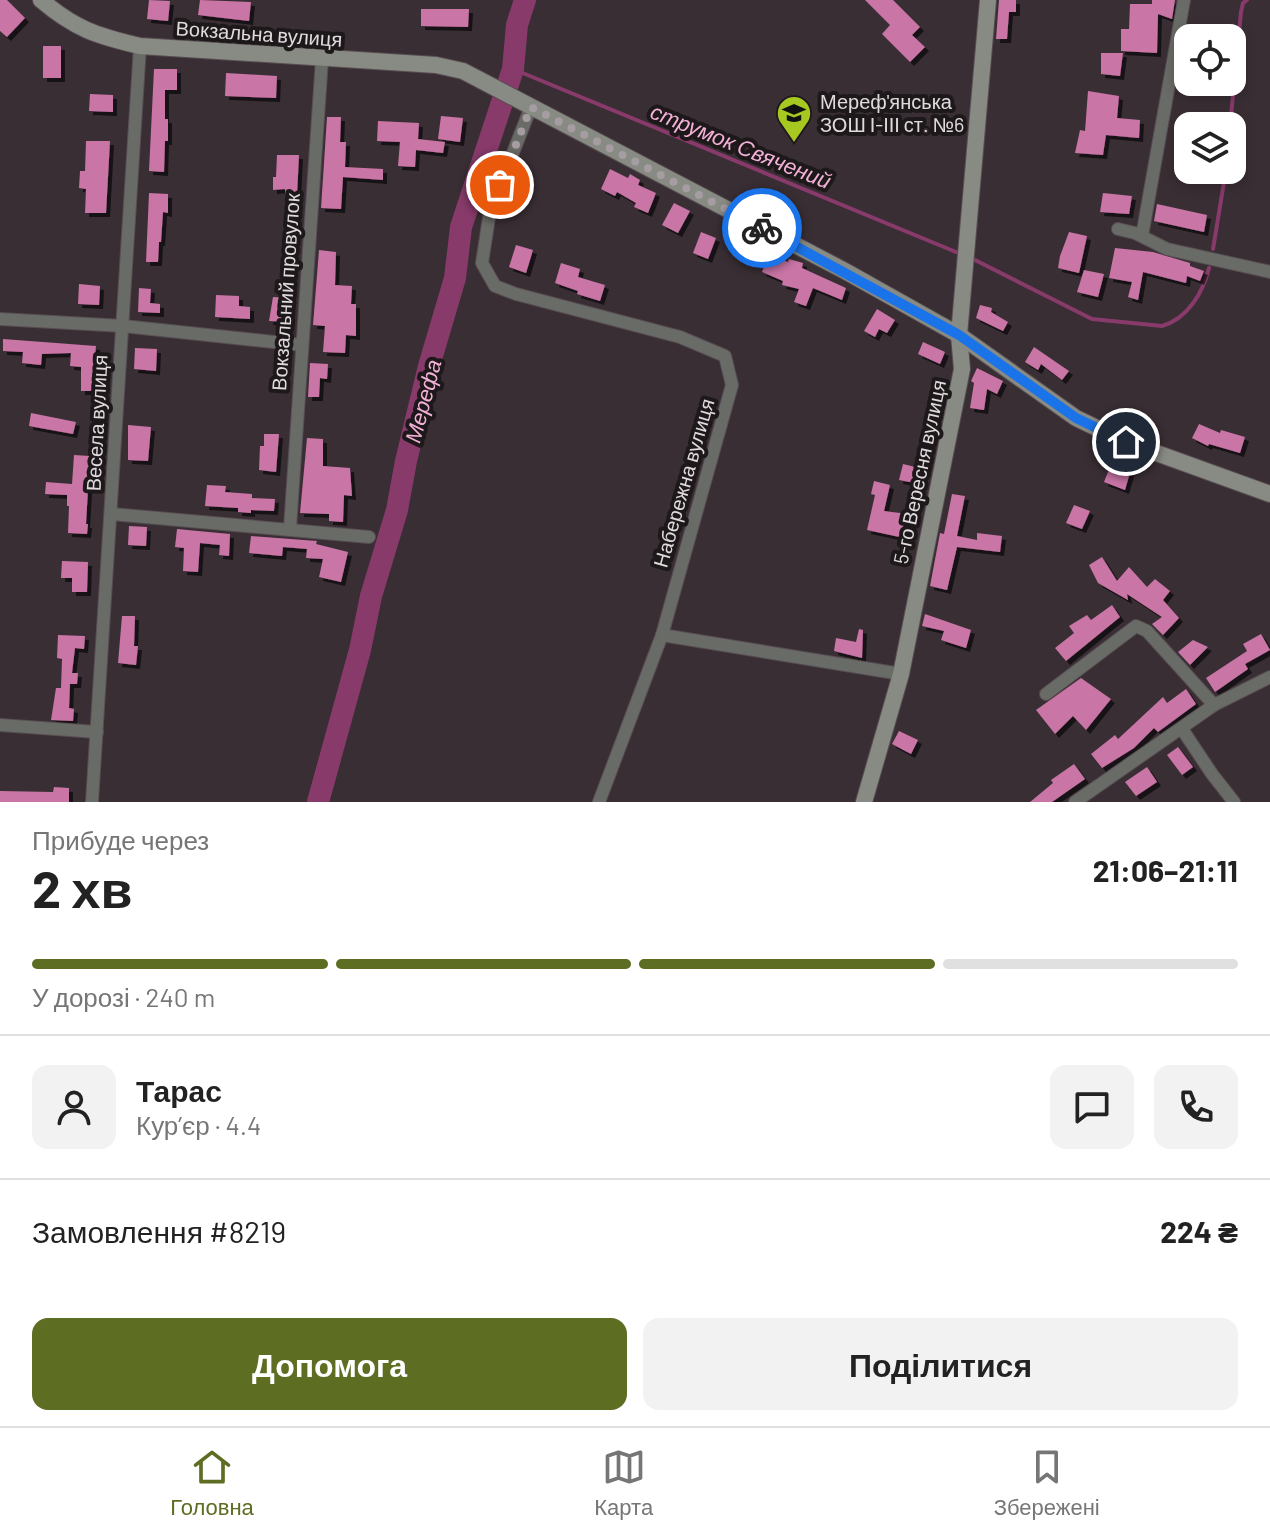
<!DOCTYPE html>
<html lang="uk">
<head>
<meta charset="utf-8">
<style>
	body { margin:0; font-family:Barlow,sans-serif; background:#f2f2f2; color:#222; height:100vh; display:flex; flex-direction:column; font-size:30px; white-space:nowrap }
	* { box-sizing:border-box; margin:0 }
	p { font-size:26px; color:#767676 }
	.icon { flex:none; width:44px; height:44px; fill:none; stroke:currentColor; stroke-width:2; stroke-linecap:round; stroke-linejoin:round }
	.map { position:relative; height:802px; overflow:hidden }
	.drawer { display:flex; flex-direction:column; background:#fff; flex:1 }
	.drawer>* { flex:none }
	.buttons { position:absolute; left:1174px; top:24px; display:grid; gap:16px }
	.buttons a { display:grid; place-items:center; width:72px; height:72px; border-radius:16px; background:#fff; box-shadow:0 4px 12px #0003; font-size:40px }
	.pin { position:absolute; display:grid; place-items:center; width:68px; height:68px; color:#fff; margin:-34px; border:4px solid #fff; border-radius:50%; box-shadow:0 2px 8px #0007 }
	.courier { position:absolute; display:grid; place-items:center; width:80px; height:80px; margin:-40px; border:6px solid #1a73e8; border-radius:50%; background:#fff; color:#222; box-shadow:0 2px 10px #0007 }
	.head em { font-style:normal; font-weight:700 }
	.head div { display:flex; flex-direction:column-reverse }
	.head { display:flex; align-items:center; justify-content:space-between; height:136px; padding:0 32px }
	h1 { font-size:52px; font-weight:700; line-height:60px }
	.bar { display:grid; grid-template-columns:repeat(4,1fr); gap:12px 8px; align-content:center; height:96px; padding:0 32px }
	.bar i { height:10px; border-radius:6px; background:#e0e0e0 }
	.bar .selected { background:#5d6d22 }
	.bar p { grid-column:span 4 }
	.line { display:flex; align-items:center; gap:20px; padding:0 32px; border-top:2px solid #e0e0e0 }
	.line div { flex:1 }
	.round { display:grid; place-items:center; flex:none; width:84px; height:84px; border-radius:16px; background:#f2f2f2 }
	.action { display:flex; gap:16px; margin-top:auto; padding:16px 32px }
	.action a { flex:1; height:92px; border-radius:16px; background:#5d6d22; color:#fff; font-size:32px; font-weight:700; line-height:92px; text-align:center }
	.action a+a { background:#f2f2f2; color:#222 }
	.menu { display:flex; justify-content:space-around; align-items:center; height:112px; border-top:2px solid #e0e0e0; background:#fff; font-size:22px; color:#767676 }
	.menu a { display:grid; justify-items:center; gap:4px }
	.menu .selected { color:#5d6d22 }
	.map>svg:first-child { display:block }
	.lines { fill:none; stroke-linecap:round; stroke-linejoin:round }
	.stream { stroke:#883a6b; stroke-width:4 }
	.river { stroke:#883a6b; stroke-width:22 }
	.building { fill:#c974a6; filter:url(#shadow) }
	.street-casing { stroke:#574d52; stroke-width:14 }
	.secondary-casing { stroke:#574d52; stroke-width:18 }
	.street { stroke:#696b66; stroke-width:12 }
	.secondary { stroke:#888b83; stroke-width:16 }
	.done { stroke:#a69da2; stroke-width:8; stroke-dasharray:0 14.4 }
	.route { stroke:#1a73e8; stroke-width:10 }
	.labels { text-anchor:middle; stroke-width:8; stroke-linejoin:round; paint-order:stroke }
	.street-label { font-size:20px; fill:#e0d9dd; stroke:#1d181a }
	.poi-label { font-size:20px; fill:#e0d9dd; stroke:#1d181a; text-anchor:start }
	.water-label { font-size:22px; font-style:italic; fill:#f4b1d7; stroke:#1d181a }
</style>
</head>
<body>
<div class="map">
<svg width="1270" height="802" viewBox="0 0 1270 802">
	<defs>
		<filter id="shadow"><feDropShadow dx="4" dy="4" stdDeviation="0" flood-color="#0009"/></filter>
	</defs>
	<rect width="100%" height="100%" fill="#392e34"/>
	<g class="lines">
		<g class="stream">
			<path d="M513,69L956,252"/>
			<path d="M1230,126L1241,12L1243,3L1247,0"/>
			<path d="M1213,249L1226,170"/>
			<path d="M975,260L1092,319L1162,326C1187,319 1203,293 1209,268"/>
		</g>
		<path class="river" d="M318,802L360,650L371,596L397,510L406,461L429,366L455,278L461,227L513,69L517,25L525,0"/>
	</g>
	<g class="building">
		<path d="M0,0H7L25,18L7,37L0,31Z"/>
		<path d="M149,0L170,1L168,21L147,19Z"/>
		<path d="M200,0L251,2L249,21L198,15Z"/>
		<path d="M865,0H893L920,27L912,35L925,47L910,62L882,34L890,25Z"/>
		<path d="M999,0H1016V12H1009L1007,39H996Z"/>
		<path d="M1152,0H1175L1172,19L1158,14L1157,53L1121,51V29H1129L1130,4H1152Z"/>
		<path d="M421,9H469L468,27L421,26Z"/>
		<rect x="43" y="46" width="18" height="32"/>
		<path d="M1101,53H1123L1120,76L1101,74Z"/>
		<path d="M154,69H177V90H165V119H168V141H165L164,172L149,171Z"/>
		<path d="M226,73L277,76L276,98L225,96Z"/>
		<path d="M1088,91L1119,96L1117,118L1140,120L1139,138L1106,135L1103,155L1075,153L1080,130L1085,131Z"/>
		<path d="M90,94L113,95V112L89,111Z"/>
		<path d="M441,116L463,118L460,142L438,139Z"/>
		<path d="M327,117H341L340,142H346L345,167L383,169V180L343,177L341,209L321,208Z"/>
		<path d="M378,121L419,123L418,139L445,142L443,153L416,150L415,167L398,166L400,142L377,141Z"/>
		<path d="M86,141H110L106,213H85L86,189L79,188L80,171H85Z"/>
		<path d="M277,155H299L297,195L285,194V189L273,190V177H276Z"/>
		<path d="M610,169L628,178L630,174L640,180L638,185L656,193L648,213L634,207L636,203L617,192L615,196L601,189Z"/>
		<path d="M149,193L168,194V213L163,212L161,242H159L158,262H146Z"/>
		<path d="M1103,193L1132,196L1129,214L1100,212Z"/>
		<path d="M674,203L690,211L678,233L662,225Z"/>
		<path d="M1157,204L1207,215L1204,232L1154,221Z"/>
		<path d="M701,232L716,238L708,259L693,253Z"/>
		<path d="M1069,232L1087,236L1079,273L1058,268L1060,256Z"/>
		<path d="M516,245L533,250L526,273L509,267Z"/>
		<path d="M1115,248L1153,252L1190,263V266L1204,271L1200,281L1187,276L1186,283L1143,272L1138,300L1128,297L1132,282L1109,278Z"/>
		<path d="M319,250L336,252L335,285L352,286L351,304H356V336L346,335L345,353L323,352L325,326L313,325Z"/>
		<path d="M769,254L788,262L789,259L803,263L802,268L846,288L842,300L813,288L806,306L794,302L799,289L782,285L783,281L762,272Z"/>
		<path d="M561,263L580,269L578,277L605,285L600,301L577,294L578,291L555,283Z"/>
		<path d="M1084,270L1104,274L1098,297L1077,292Z"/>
		<path d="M79,284L100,286L99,305L78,304Z"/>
		<path d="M139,288L151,289L150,303L160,304V313L138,312Z"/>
		<path d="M216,295L239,296V306L250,307V319L215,317Z"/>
		<path d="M273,297L290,298L288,322L269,321Z"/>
		<path d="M980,305L992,308L991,312L1008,322L1003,331L976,318Z"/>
		<path d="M877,309L895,320L887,333L879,329L875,337L864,331Z"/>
		<path d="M3,339L96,346L93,377H98L97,391H81V367L70,366L71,353L42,354L41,365L22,363L23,352L3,351Z"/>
		<path d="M923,342L945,352L940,364L918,354Z"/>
		<path d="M1034,347L1069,371L1062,380L1041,364L1038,370L1025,362Z"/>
		<path d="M135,348L157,349L156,371L134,369Z"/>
		<path d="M310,363L328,364L327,379L320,378L319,397H308Z"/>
		<path d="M977,368L1003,381L997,394L987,389L984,410L970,408L974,383L971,381Z"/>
		<path d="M31,413L76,422L73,434L29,426Z"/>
		<path d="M1199,424L1220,433L1221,430L1245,437L1240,453L1209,444L1208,446L1192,438Z"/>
		<path d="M128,425L151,427L148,461L128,460Z"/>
		<path d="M264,434H279L276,472L259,470L260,446H264Z"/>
		<path d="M307,438L323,439V466L350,468L352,496L344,495L343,522L329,521V514L300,513Z"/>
		<path d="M74,455L90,456L86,524H88L87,534L68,533L69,506H67V495L45,494L46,482L72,484Z"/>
		<path d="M1112,462L1131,469L1125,490L1104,482Z"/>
		<path d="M903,464L924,469L920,484L899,480Z"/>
		<path d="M874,481L890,485L884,511L908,514L904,538L867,530L875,495L871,494Z"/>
		<path d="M207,485L226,486L225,492L252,494V498L275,499L274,511L251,510V513L238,512V508L205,506Z"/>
		<path d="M952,494L965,496L957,536L977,540V533L1002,536L1000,552L957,547L947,590L930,586L940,533L944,534Z"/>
		<path d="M1074,505L1090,511L1082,529L1066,523Z"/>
		<path d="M129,526L147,527L146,546L128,545Z"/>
		<path d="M177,529L230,534L229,556L219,555L220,545L200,543L198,572L183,571L184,548L175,547Z"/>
		<path d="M251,536L317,541L316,544L348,552L341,582L319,577L323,559L306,558L307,549L283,547L282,556L249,553Z"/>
		<path d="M1102,557L1117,581L1129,567L1147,587L1155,579L1170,591L1163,600L1179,618L1163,635L1152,624L1162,617L1127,594L1128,600L1098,583L1089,565Z"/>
		<path d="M62,561L88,562L87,592H72V578H61Z"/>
		<path d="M1112,605L1120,617L1066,661L1055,648L1074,633L1069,626L1087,615L1091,620Z"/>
		<path d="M925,614L971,630L966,648L941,640L944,631L922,626Z"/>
		<path d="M122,616H135L134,646H138L136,665L118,663Z"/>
		<path d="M859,629L863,630L862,658L834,651L836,638L856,642Z"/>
		<path d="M1261,634L1270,650L1245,664L1248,669L1215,692L1206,678L1247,651L1243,644Z"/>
		<path d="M58,635L85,636L84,649L75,648L72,673H78L77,684H70L69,708L74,709L73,721L51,720L56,688H61L62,659L57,658Z"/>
		<path d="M1193,640L1208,647L1190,665L1178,652Z"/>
		<path d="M1081,678L1111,699L1086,730L1073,716L1055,734L1036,710Z"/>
		<path d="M1186,689L1196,704L1158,732L1154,728L1134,748L1102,768L1091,754L1115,735L1118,739L1163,697L1167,703Z"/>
		<path d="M899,731L918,740L911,754L892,744Z"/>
		<path d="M1178,747L1193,767L1182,775L1167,755Z"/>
		<path d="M1074,764L1085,779L1052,802H1030L1053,783L1051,780Z"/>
		<path d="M1147,767L1157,782L1136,796L1125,782Z"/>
		<path d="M54,787L69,788V802H0V791L53,792Z"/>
	</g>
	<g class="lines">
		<g class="street-casing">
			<g id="street">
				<path d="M531,107L490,211L482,263L495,286L516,294L680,337L725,356L732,385L662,635L599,802"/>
				<path d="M1118,229L1135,233L1167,249L1270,272"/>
				<path d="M1142,236L1184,0"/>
				<path d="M0,319L123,326L302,345"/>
				<path d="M112,514L369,537"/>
				<path d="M290,528L322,59"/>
				<path d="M662,635L901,674"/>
				<path d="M1046,694L1136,626L1147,631L1214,705"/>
				<path d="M0,725L97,732"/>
				<path d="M1182,729L1212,774L1234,802"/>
				<path d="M92,802L140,46"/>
				<path d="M1075,802L1214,705L1270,677"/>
			</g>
		</g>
		<g class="secondary-casing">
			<g id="secondary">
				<path d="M41,0C75,29 97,36 140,46L436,65L463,71L845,271L959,335L1076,418L1126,442L1270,494"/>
				<path d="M864,802L901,674L962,369L959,335L988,0"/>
			</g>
		</g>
		<use href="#street" class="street"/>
		<use href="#secondary" class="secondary"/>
	</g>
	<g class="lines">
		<path class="done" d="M500,185L531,107L762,228"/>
		<path class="route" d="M762,228L959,335L1076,418L1126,442"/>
	</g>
	<defs>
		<g id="school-pin" transform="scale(1.8)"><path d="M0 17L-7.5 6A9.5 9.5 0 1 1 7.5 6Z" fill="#a6c821" stroke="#1d181a"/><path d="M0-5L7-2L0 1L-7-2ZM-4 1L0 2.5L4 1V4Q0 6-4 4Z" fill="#111"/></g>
	</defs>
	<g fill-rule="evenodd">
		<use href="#school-pin" x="794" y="113"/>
	</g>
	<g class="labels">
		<g class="street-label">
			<text transform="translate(259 34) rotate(4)" y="7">Вокзальна вулиця</text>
			<text transform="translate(286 292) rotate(-86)" y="7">Вокзальний провулок</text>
			<text transform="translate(97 423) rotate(-87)" y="7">Весела вулиця</text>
			<text transform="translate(920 472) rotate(-78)" y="7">5-го Вересня вулиця</text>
			<text transform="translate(684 483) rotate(-74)" y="7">Набережна вулиця</text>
		</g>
		<g class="poi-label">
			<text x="820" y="109">Мереф'янська<tspan x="820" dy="23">ЗОШ І-ІІІ ст. №6</tspan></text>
		</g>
		<g class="water-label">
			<text transform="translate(741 146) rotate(22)" y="8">струмок Свячений</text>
			<text transform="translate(423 401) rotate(-75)" y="8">Мерефа</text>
		</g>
	</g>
</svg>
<div class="buttons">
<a><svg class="icon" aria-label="locate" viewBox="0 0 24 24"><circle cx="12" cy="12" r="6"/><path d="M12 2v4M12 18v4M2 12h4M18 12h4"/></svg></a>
<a><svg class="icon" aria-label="layers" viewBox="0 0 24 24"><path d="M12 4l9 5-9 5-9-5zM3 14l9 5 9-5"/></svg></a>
</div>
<div class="pin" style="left:500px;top:185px;background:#ea580c"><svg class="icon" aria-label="bag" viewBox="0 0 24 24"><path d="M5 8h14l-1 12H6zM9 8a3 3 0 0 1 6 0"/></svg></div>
<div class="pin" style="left:1126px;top:442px;background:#1f2937"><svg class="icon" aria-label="home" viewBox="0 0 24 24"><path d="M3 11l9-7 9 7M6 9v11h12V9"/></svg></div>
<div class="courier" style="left:762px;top:228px"><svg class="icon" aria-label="bike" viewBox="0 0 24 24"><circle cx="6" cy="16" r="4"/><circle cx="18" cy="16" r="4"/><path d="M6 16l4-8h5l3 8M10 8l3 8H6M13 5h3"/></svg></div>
</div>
<section class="drawer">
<div class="head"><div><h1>2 хв</h1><p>Прибуде через</p></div><em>21:06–21:11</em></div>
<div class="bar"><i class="selected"></i><i class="selected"></i><i class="selected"></i><i></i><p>У дорозі · 240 m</p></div>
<div class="line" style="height:144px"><a class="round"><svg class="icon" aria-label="person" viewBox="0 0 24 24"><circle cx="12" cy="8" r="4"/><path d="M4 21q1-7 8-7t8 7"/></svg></a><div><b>Тарас</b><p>Кур’єр · 4.4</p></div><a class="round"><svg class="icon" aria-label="chat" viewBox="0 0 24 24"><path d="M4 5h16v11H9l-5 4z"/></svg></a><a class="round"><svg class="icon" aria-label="phone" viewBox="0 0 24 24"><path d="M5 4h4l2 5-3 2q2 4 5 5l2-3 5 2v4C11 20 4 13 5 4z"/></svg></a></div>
<div class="line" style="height:104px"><div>Замовлення #8219</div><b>224 ₴</b></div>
<div class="action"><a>Допомога</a><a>Поділитися</a></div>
</section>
<nav class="menu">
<a class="selected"><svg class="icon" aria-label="home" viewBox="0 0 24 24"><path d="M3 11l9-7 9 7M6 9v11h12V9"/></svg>Головна</a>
<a><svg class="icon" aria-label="map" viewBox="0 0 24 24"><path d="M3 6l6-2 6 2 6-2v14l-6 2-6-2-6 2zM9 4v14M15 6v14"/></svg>Карта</a>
<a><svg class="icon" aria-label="saved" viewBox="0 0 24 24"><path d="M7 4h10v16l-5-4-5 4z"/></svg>Збережені</a>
</nav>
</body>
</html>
